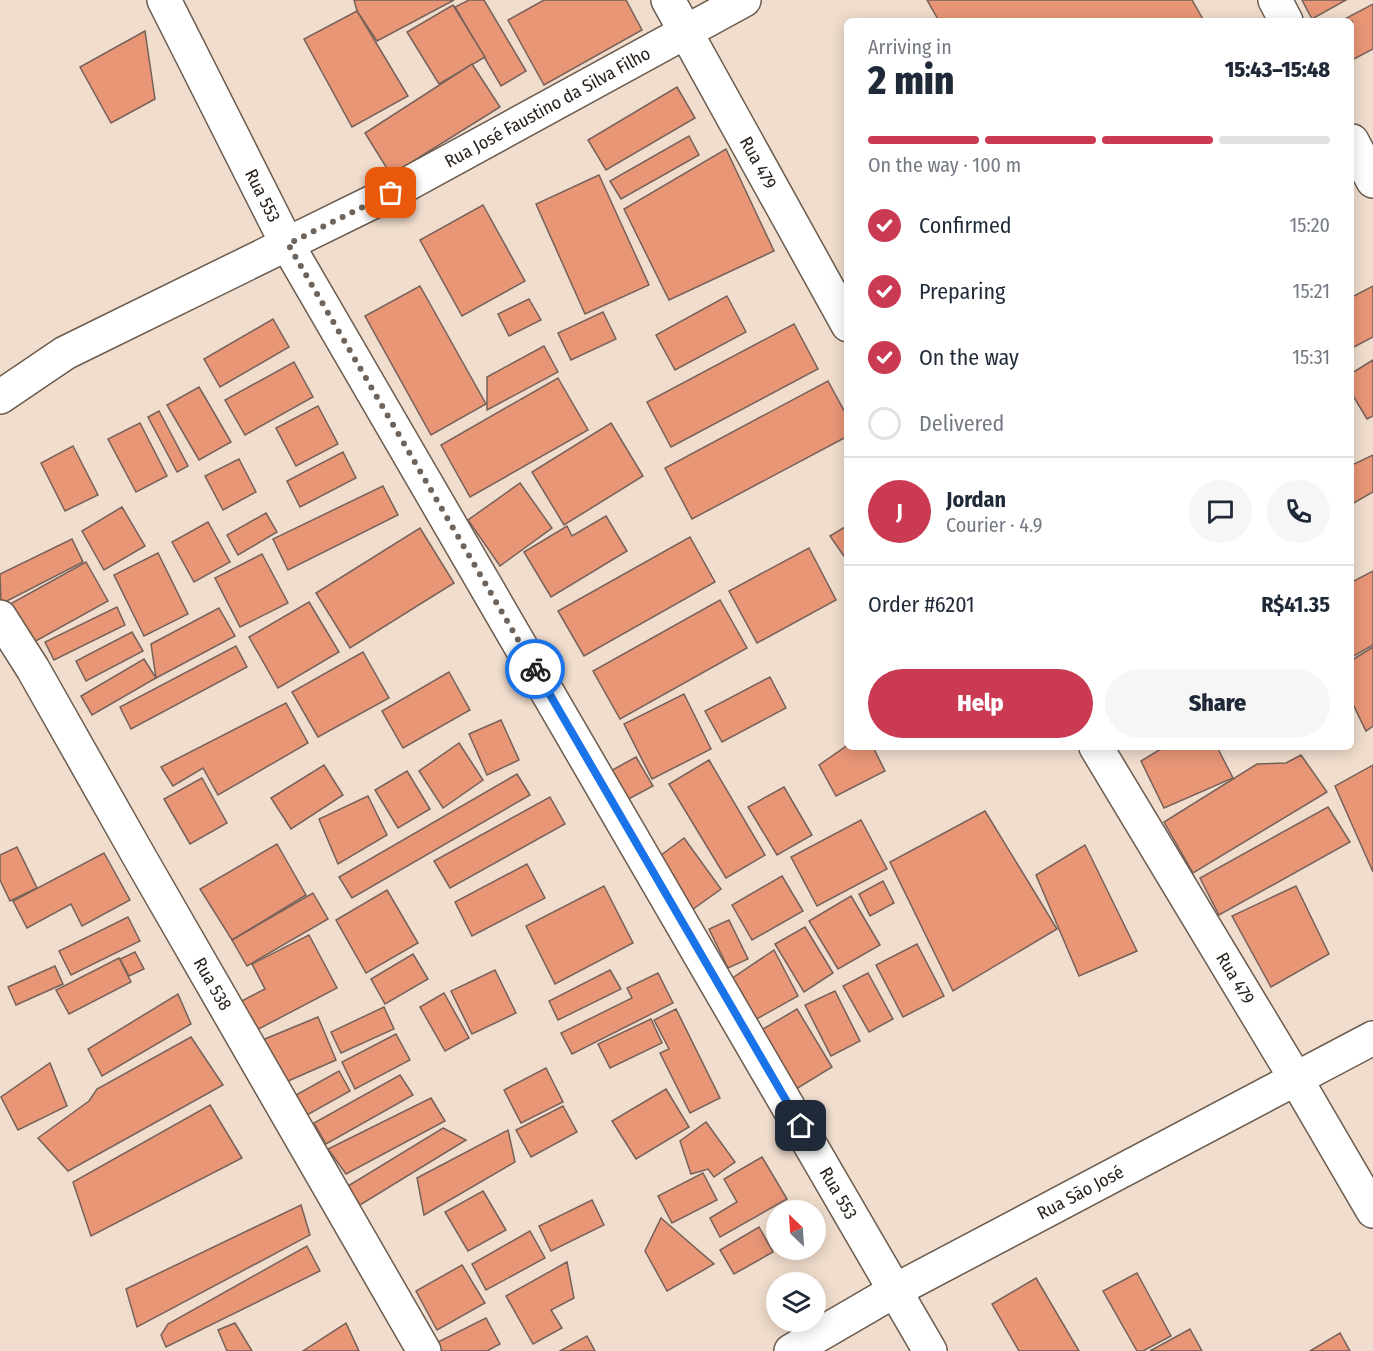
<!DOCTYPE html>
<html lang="en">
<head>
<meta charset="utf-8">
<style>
	body { margin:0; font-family:"Fira Sans Condensed",sans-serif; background:#f6f6f7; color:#1f2937; height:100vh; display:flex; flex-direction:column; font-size:22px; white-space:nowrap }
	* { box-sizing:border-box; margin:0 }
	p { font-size:20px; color:#747a83 }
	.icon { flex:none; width:33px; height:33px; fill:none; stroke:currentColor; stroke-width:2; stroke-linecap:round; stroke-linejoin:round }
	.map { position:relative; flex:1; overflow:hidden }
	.sheet { position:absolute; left:844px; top:18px; width:510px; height:732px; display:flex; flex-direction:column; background:#fff; border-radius:9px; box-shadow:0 3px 15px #0003 }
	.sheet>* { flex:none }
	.needle { width:39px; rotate:335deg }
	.tools { position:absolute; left:766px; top:1200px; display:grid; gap:12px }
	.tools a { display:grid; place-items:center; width:60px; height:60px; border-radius:50%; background:#fff; box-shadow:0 3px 15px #0003; font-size:30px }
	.pin { position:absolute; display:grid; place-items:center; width:51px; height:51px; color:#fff; margin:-26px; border-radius:12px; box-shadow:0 3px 9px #0006 }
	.courier { position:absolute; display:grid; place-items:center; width:60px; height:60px; margin:-30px; border:4px solid #1a73e8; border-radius:50%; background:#fff; color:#222; box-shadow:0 2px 8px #0007 }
	.overview em { font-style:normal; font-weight:800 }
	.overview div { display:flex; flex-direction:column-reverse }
	.overview { display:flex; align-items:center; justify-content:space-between; height:102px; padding:0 24px }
	h1 { font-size:39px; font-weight:800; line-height:45px }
	.bar { display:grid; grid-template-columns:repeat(4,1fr); gap:9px 6px; align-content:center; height:72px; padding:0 24px }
	.bar i { height:8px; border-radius:4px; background:#e0e1e3 }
	.bar .active { background:#ca3a52 }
	.bar p { grid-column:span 4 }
	.line { display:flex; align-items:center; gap:15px; padding:0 24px; border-top:2px solid #e0e1e3 }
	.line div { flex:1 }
	.round { display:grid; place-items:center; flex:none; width:63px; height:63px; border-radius:32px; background:#f6f6f7 }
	ol { padding:0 24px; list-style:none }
	li { display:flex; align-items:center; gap:18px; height:66px }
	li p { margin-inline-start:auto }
	li .icon { padding:6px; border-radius:50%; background:#ca3a52; color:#fff; stroke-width:4 }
	li:last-child { color:#747a83 }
	li i { width:33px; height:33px; border:3px solid #e0e1e3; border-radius:50% }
	.action { display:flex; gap:12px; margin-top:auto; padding:12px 24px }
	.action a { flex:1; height:69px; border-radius:36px; background:#ca3a52; color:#fff; font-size:24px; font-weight:800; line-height:69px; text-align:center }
	.action a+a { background:#f6f6f7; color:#1f2937 }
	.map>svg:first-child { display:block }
	.building { fill:#e99677; stroke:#766159; stroke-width:1.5 }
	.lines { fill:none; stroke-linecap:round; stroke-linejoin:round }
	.street-casing { stroke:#6b5b4d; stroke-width:36 }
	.street { stroke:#fff; stroke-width:33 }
	.done { stroke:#6f645b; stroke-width:6; stroke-dasharray:0 10.8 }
	.route { stroke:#1a73e8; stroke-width:8 }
	.labels { text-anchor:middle; stroke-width:4.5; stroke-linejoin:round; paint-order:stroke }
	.street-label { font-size:18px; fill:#2a231d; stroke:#fdeada }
</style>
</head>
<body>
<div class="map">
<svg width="1373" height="1351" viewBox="0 0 1373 1351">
	<rect width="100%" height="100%" fill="#f0ddcd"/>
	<g class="building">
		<path d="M354,0H454L377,41L357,11Z"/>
		<path d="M469,0H484L526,71L501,86L455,7Z"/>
		<path d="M544,0H626L642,30L544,85L508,20Z"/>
		<path d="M927,0H1192L1204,21H939Z"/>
		<path d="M1302,0H1346L1312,19Z"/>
		<path d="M1373,4V49L1352,60V21H1341Z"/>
		<path d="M453,5L485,57L439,84L407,32Z"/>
		<path d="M357,11L408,96L352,127L304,39Z"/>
		<path d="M145,31L155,99L111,123L80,67Z"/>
		<path d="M472,64L500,107L391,175L365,133Z"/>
		<path d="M677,87L695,118L606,170L588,140Z"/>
		<path d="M689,136L699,155L621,199L610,181Z"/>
		<path d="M726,149L774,251L669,300L624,209Z"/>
		<path d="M599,175L649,285L585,314L536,204Z"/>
		<path d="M483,205L525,281L462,316L420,240Z"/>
		<path d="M420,286L486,404L431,435L365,316Z"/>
		<path d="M1373,286V337L1352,348V297Z"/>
		<path d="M727,296L746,332L675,370L656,335Z"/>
		<path d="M529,299L541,320L509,336L498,314Z"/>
		<path d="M603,312L616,339L571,360L558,333Z"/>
		<path d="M273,319L289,347L220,387L204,359Z"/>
		<path d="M794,324L818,369L671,447L647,402Z"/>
		<path d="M544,346L558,372L487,410V377Z"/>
		<path d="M1373,360V416L1367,419L1352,394V373Z"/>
		<path d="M294,362L313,397L245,435L225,400Z"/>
		<path d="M558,378L588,430L470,497L441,445Z"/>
		<path d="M828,381L848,418V436L692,519L665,468Z"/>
		<path d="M199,387L231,442L199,460L167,405Z"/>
		<path d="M318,406L338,444L296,466L276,428Z"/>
		<path d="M159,411L188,466L177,472L148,417Z"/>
		<path d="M140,423L167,476L136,492L108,439Z"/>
		<path d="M611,423L643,476L564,525L532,472Z"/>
		<path d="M73,446L98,495L65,511L41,463Z"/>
		<path d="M343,452L356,478L300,507L287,481Z"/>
		<path d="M1373,455V492L1352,504V465Z"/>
		<path d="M239,459L256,492L223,510L205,476Z"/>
		<path d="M520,483L552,528L500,566L468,520Z"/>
		<path d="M383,486L398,515L288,570L273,539Z"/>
		<path d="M122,507L145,546L104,570L82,531Z"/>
		<path d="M266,513L277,532L238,555L227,535Z"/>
		<path d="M606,516L627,551L551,597L524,552L567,526L572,536Z"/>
		<path d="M208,522L230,562L194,582L172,542Z"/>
		<path d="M848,525V562L830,536Z"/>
		<path d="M420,528L454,583L350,648L316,593Z"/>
		<path d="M690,537L715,582L584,656L558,611Z"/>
		<path d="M72,539L83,562L1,604L0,574Z"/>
		<path d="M809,548L836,600L757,643L729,591Z"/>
		<path d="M158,553L188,614L144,636L114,575Z"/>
		<path d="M262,554L288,603L240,627L215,578Z"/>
		<path d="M86,562L108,601L25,647L3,608Z"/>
		<path d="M1373,571V645L1352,657V582Z"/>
		<path d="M720,600L747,648L620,719L593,671Z"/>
		<path d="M309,602L339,652L278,688L249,637Z"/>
		<path d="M117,607L125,625L54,660L45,642Z"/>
		<path d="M219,608L235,636L156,678L151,644Z"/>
		<path d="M132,632L143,651L86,681L76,661Z"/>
		<path d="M236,646L247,667L131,729L120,707Z"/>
		<path d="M1373,647V726L1366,731L1352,702V660Z"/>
		<path d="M363,652L389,698L318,737L292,692Z"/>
		<path d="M144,659L156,678L92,715L81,696Z"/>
		<path d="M449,672L470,710L403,748L382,711Z"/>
		<path d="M770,677L786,708L722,742L705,711Z"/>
		<path d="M684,694L711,749L652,779L624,724Z"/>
		<path d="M286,703L308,743L218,795L203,768L173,786L161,767Z"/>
		<path d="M501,720L519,760L487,775L469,734Z"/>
		<path d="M459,743L483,780L443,808L419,771Z"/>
		<path d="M848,745V747H873L885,771L836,796L819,765Z"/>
		<path d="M1164,747H1217L1233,778L1164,808L1141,761Z"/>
		<path d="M1301,755L1327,792L1193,873L1164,822L1257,764L1286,763Z"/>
		<path d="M636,757L653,786L623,802L607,773Z"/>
		<path d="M709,760L765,855L726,878L669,784Z"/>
		<path d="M324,765L343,795L291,829L271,798Z"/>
		<path d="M1373,765V872L1335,786Z"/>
		<path d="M407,771L430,809L398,828L375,790Z"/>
		<path d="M517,774L530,795L352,898L339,877Z"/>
		<path d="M202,778L227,823L190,844L164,799Z"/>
		<path d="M784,787L812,835L777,855L748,807Z"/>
		<path d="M368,796L387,835L338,864L319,819Z"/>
		<path d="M550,797L565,824L450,888L434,861Z"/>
		<path d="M1328,807L1350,842L1219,915L1200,878Z"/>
		<path d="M985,811L1057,929L953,991L890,862Z"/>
		<path d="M861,820L887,869L817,906L791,857Z"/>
		<path d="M684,838L721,889L689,912L652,862Z"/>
		<path d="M277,844L306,895L232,940L200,889Z"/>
		<path d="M1085,845L1137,951L1079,976L1036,875Z"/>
		<path d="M17,847L37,888L10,901L0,880V855Z"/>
		<path d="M104,853L130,900L82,926L71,904L27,928L13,901Z"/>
		<path d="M527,864L545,898L472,936L455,902Z"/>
		<path d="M782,876L803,911L752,940L732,905Z"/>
		<path d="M883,881L894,903L870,916L859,894Z"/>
		<path d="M604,886L633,943L555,984L526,926Z"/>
		<path d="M1296,886L1329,954L1271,987L1232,916Z"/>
		<path d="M387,890L418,943L366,973L336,920Z"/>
		<path d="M313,893L328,919L247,966L232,940Z"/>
		<path d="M851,896L880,945L838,969L809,921Z"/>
		<path d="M128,917L140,941L71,975L59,951Z"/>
		<path d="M729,920L748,959L728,968L709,929Z"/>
		<path d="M805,927L833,973L804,992L775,944Z"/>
		<path d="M309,935L337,988L247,1035L232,1006L265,989L252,964Z"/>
		<path d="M917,944L944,996L903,1017L876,965Z"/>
		<path d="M774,950L798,996L753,1021L731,979Z"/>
		<path d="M135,952L144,969L129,976L120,959Z"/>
		<path d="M413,954L428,979L385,1004L371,979Z"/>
		<path d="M119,958L131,982L69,1014L56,990Z"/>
		<path d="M55,966L63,984L16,1005L8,987Z"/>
		<path d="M495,970L516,1013L472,1034L451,991Z"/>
		<path d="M610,970L621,989L558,1020L549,1001Z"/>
		<path d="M658,973L673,1003L572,1054L561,1033L632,998L627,988Z"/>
		<path d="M868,973L893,1019L869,1032L843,986Z"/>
		<path d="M835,991L860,1041L831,1056L805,1005Z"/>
		<path d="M444,993L469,1038L445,1051L420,1007Z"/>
		<path d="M178,994L191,1024L102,1076L88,1049Z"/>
		<path d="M384,1007L394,1029L341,1053L331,1032Z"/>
		<path d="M676,1009L720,1098L690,1113L660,1053L669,1049L654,1020Z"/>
		<path d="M797,1009L832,1067L793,1091L758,1032Z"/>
		<path d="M318,1017L336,1060L279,1085L260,1041Z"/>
		<path d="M651,1019L662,1043L610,1068L598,1044Z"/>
		<path d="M396,1034L410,1060L355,1089L342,1062Z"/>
		<path d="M191,1037L223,1085L68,1171L38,1138L89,1101L97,1089Z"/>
		<path d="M50,1063L67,1106L18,1130L1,1097Z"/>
		<path d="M546,1068L563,1102L521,1123L504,1090Z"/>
		<path d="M339,1071L350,1091L307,1115L296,1095Z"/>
		<path d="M400,1075L413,1095L326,1144L314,1123Z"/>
		<path d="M666,1089L689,1127L636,1159L612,1121Z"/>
		<path d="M431,1098L445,1121L346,1174L328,1149Z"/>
		<path d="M210,1105L242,1158L91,1236L73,1182Z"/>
		<path d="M563,1106L577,1132L531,1157L516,1130Z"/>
		<path d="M706,1122L735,1162L714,1177L708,1169L691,1174L680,1141Z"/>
		<path d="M443,1128L466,1140L360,1205L348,1186Z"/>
		<path d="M508,1130L515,1162L424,1215L417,1178Z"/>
		<path d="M762,1157L787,1199L720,1237L710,1218L737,1202L724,1179Z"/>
		<path d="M703,1173L717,1200L672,1223L658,1196Z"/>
		<path d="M483,1191L506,1230L468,1251L445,1212Z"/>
		<path d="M592,1200L604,1225L551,1251L539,1226Z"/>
		<path d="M301,1205L310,1235L137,1327L126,1289Z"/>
		<path d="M661,1218L714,1264L667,1291L645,1251Z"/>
		<path d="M759,1227L773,1252L734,1274L720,1250Z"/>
		<path d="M530,1231L545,1258L486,1290L472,1264Z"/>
		<path d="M307,1246L320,1271L166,1347L161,1335L168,1324Z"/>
		<path d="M567,1262L574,1298L551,1310L562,1328L533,1344L506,1296Z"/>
		<path d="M462,1265L485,1303L437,1330L416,1291Z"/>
		<path d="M1137,1273L1171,1336L1143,1351H1137L1103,1291Z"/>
		<path d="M1036,1278L1079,1351H1019L992,1304Z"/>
		<path d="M486,1318L500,1344L487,1351H437L434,1344Z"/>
		<path d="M235,1323L252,1351H227L218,1330Z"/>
		<path d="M346,1323L359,1351H303Z"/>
		<path d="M1190,1329L1202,1351H1150Z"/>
		<path d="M1340,1333L1350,1351H1310Z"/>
		<path d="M587,1336L595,1351H560Z"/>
	</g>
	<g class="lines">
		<g class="street-casing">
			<g id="street">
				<path id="s1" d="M164,0L287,244L930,1351"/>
				<path id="s2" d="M668,0L848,325"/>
				<path d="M1275,0L1286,21"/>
				<path d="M1352,141L1373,181"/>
				<path id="s3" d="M0,397L65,353L391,193L744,0"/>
				<path id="s4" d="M0,617L33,669L140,858L424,1351"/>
				<path id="s5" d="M1096,747L1296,1079L1373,1211"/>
				<path id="s6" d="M791,1351L896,1290L1373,1038"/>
			</g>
		</g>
		<use href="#street" class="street"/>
	</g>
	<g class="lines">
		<path class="done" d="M391,193L288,244L535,669"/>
		<path class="route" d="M535,669L801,1126"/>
	</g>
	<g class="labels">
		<g class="street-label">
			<text dy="6" stroke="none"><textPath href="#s3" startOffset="620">Rua José Faustino da Silva Filho</textPath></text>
			<text dy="6" stroke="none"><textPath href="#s2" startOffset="186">Rua 479</textPath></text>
			<text dy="6" stroke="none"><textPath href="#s1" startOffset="219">Rua 553</textPath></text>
			<text dy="6" stroke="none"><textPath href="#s5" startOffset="270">Rua 479</textPath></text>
			<text dy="6" stroke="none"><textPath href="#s4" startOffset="424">Rua 538</textPath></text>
			<text dy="6" stroke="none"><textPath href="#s1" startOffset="1371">Rua 553</textPath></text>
			<text dy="6" stroke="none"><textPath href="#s6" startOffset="330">Rua São José</textPath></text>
		</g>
	</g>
</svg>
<div class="tools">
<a><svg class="needle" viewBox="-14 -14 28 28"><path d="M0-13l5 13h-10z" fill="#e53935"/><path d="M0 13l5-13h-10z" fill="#747a83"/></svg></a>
<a><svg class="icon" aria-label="layers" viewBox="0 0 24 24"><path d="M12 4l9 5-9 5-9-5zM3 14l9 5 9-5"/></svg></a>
</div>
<div class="pin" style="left:391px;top:193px;background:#ea580c"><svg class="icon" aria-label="bag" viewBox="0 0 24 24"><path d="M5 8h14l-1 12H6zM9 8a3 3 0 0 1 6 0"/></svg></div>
<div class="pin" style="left:801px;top:1126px;background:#1f2937"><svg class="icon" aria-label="home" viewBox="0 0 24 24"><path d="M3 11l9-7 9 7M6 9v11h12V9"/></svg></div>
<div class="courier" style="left:535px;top:669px"><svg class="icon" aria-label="bike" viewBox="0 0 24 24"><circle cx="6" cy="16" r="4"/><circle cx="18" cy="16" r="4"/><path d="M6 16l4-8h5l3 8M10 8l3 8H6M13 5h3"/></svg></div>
<section class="sheet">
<div class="overview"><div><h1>2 min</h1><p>Arriving in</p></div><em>15:43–15:48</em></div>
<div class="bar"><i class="active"></i><i class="active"></i><i class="active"></i><i></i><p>On the way · 100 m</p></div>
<ol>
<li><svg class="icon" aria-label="check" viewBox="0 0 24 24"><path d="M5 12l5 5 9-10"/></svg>Confirmed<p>15:20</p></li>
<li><svg class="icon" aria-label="check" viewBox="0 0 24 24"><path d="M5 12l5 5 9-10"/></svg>Preparing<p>15:21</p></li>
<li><svg class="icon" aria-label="check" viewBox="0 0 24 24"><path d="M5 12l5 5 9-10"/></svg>On the way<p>15:31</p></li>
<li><i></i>Delivered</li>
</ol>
<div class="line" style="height:108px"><b class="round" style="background:#ca3a52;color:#fff">J</b><div><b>Jordan</b><p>Courier · 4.9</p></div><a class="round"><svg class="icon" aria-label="chat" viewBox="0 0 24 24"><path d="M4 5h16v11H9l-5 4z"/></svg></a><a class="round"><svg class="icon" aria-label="phone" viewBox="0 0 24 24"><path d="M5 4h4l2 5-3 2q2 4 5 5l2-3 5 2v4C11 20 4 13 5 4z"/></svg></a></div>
<div class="line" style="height:78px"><div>Order #6201</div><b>R$41.35</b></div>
<div class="action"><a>Help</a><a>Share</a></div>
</section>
</div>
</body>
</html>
